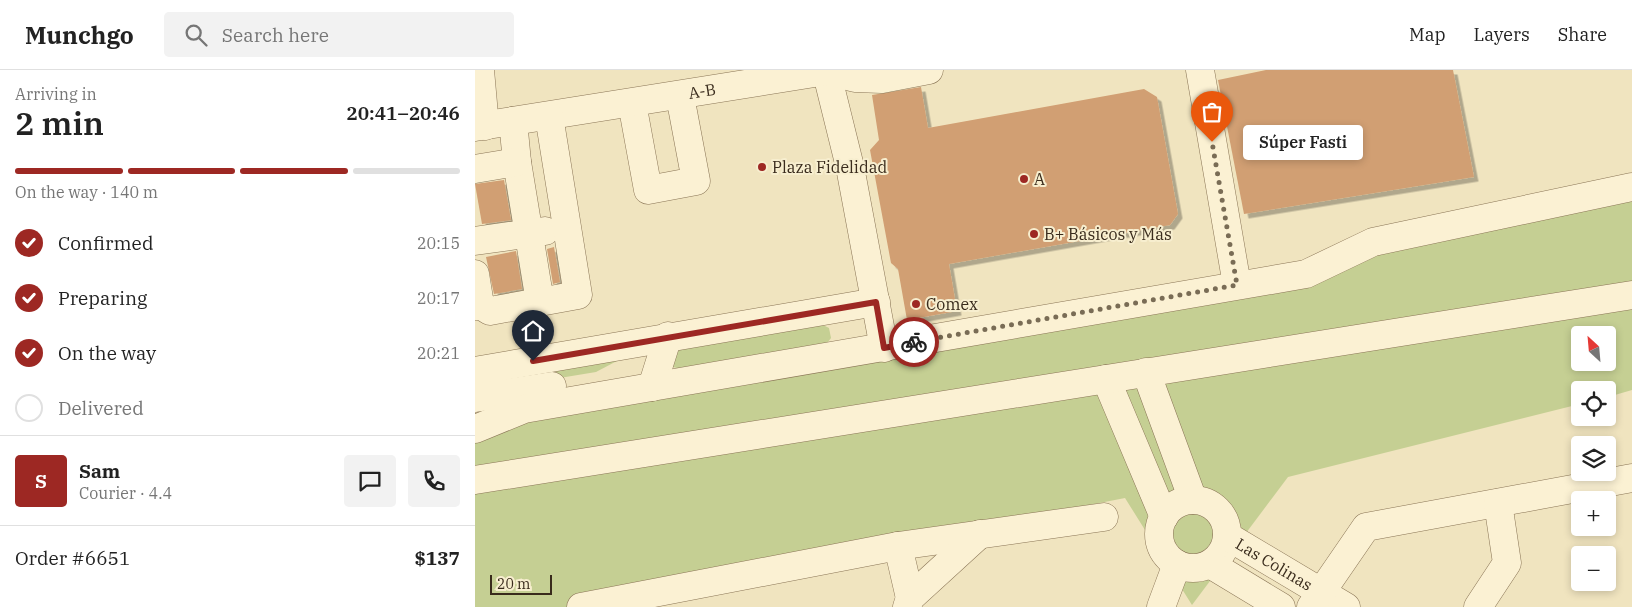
<!DOCTYPE html>
<html lang="en">
<head>
<meta charset="utf-8">
<style>
	body { margin:0; font-family:"IBM Plex Serif",serif; background:#f2f2f2; color:#222; height:100vh; display:flex; flex-direction:column; font-size:19px; white-space:nowrap }
	* { box-sizing:border-box; margin:0 }
	p { font-size:16px; color:#767676 }
	.icon { flex:none; width:28px; height:28px; fill:none; stroke:currentColor; stroke-width:2; stroke-linecap:round; stroke-linejoin:round }
	.map { position:relative; flex:1; overflow:hidden }
	.drawer { display:flex; flex-direction:column; background:#fff; width:475px }
	.drawer>* { flex:none }
	.needle { width:32px; rotate:334deg }
	.controls { position:absolute; left:1096px; top:256px; display:grid; gap:10px }
	.controls a { display:grid; place-items:center; width:45px; height:45px; border-radius:5px; background:#fff; box-shadow:0 2px 8px #0003; font-size:25px }
	.scale { position:absolute; left:15px; bottom:12px; width:62px; box-sizing:border-box; padding-left:5px; border:2px solid #392b1c; border-top:0; font-size:14px; line-height:18px; white-space:nowrap; color:#392b1c; -webkit-text-stroke:4px #f7eecf; paint-order:stroke }
	.pin { position:absolute; display:grid; place-items:center; width:42px; height:42px; color:#fff; margin:-51px -21px; border-radius:50% 50% 50% 0; rotate:-45deg; box-shadow:0 0 5px #0007 }
	.pin .icon { rotate:45deg }
	.courier { position:absolute; display:grid; place-items:center; width:50px; height:50px; margin:-25px; border:4px solid #9d2823; border-radius:50%; background:#fff; color:#222; box-shadow:0 1px 6px #0007 }
	.bubble { position:absolute; height:35px; border-radius:5px; background:#fff; box-shadow:0 2px 8px #0003; font-size:16px; font-weight:600; line-height:35px; text-align:center }
	.overview em { font-style:normal; font-weight:600 }
	.overview div { display:flex; flex-direction:column-reverse }
	.overview { display:flex; align-items:center; justify-content:space-between; height:85px; padding:0 15px }
	h1 { font-size:32px; font-weight:600; line-height:38px }
	.bar { display:grid; grid-template-columns:repeat(4,1fr); gap:8px 5px; align-content:center; height:60px; padding:0 15px }
	.bar i { height:6px; border-radius:4px; background:#e0e0e0 }
	.bar .active { background:#9d2823 }
	.bar p { grid-column:span 4 }
	.line { display:flex; align-items:center; gap:12px; padding:0 15px; border-top:1px solid #e0e0e0 }
	.line div { flex:1 }
	.round { display:grid; place-items:center; flex:none; width:52px; height:52px; border-radius:5px; background:#f2f2f2 }
	ol { padding:0 15px; list-style:none }
	li { display:flex; align-items:center; gap:15px; height:55px }
	li p { margin-inline-start:auto }
	li .icon { padding:5px; border-radius:50%; background:#9d2823; color:#fff; stroke-width:4 }
	li:last-child { color:#767676 }
	li i { width:28px; height:28px; border:2px solid #e0e0e0; border-radius:50% }
	header { display:flex; align-items:center; gap:30px; box-sizing:border-box; height:70px; padding:0 25px; background:#fff; border-bottom:1px solid #e0e0e0 }
	header strong { font-size:24px }
	nav { display:flex; gap:28px; margin-inline-start:auto; font-size:18px }
	.search { width:350px; height:45px; background:#f2f2f2; display:flex; align-items:center; gap:12px; box-sizing:border-box; padding:0 18px; border-radius:5px; color:#767676; font-size:19px }
	main { display:flex; flex:1; min-height:0 }
	.map>svg:first-child { display:block }
	.green { fill:#c5cf93; fill-rule:evenodd }
	.building { fill:#d19f73; filter:url(#shadow) }
	.lines { fill:none; stroke-linecap:round; stroke-linejoin:round }
	.minor-casing { stroke:#8a7556; stroke-width:29 }
	.minor { stroke:#fbf1d3; stroke-width:28 }
	.done { stroke:#796c55; stroke-width:5; stroke-dasharray:0 9 }
	.route { stroke:#9d2823; stroke-width:6 }
	.poi-dot { fill:#9d2823; stroke:#f7eecf; stroke-width:2 }
	.labels { text-anchor:middle; stroke-width:4; stroke-linejoin:round; paint-order:stroke }
	.street-label { font-size:16px; fill:#392b1c; stroke:#f7eecf }
	.poi-label { font-size:16px; fill:#392b1c; stroke:#f7eecf; text-anchor:start }
</style>
</head>
<body>
<header>
<strong>Munchgo</strong>
<div class="search"><svg class="icon" aria-label="search" viewBox="0 0 24 24"><circle cx="10" cy="10" r="6"/><path d="M15 15l6 6"/></svg>Search here</div>
<nav><a>Map</a><a>Layers</a><a>Share</a></nav>
</header>
<main>
<section class="drawer">
<div class="overview"><div><h1>2 min</h1><p>Arriving in</p></div><em>20:41–20:46</em></div>
<div class="bar"><i class="active"></i><i class="active"></i><i class="active"></i><i></i><p>On the way · 140 m</p></div>
<ol>
<li><svg class="icon" aria-label="check" viewBox="0 0 24 24"><path d="M5 12l5 5 9-10"/></svg>Confirmed<p>20:15</p></li>
<li><svg class="icon" aria-label="check" viewBox="0 0 24 24"><path d="M5 12l5 5 9-10"/></svg>Preparing<p>20:17</p></li>
<li><svg class="icon" aria-label="check" viewBox="0 0 24 24"><path d="M5 12l5 5 9-10"/></svg>On the way<p>20:21</p></li>
<li><i></i>Delivered</li>
</ol>
<div class="line" style="height:90px"><b class="round" style="background:#9d2823;color:#fff">S</b><div><b>Sam</b><p>Courier · 4.4</p></div><a class="round"><svg class="icon" aria-label="chat" viewBox="0 0 24 24"><path d="M4 5h16v11H9l-5 4z"/></svg></a><a class="round"><svg class="icon" aria-label="phone" viewBox="0 0 24 24"><path d="M5 4h4l2 5-3 2q2 4 5 5l2-3 5 2v4C11 20 4 13 5 4z"/></svg></a></div>
<div class="line" style="height:65px"><div>Order #6651</div><b>$137</b></div>
</section>
<div class="map">
<svg width="1157" height="537" viewBox="0 0 1157 537">
	<defs>
		<filter id="shadow"><feDropShadow dx="4.5" dy="4.5" stdDeviation="0" flood-color="#0004"/></filter>
	</defs>
	<rect width="100%" height="100%" fill="#f0e4bf"/>
	<g class="green">
		<path d="M1157,130V320L1133,327L1132,320H1105V334L813,407L717,535L650,428L92,537H0V365L26,356L786,224L902,172ZM1105,265H1132V292H1105Z"/>
		<path d="M344,253L354,258L356,268L349,277L205,299L185,293L200,276Z"/>
		<path d="M159,282L121,302L0,322V312Z"/>
	</g>
	<g class="building">
		<path d="M791,0H978L999,107L769,144L743,10Z"/>
		<path d="M446,17L453,58L669,19L682,27L703,144L695,155L474,194L482,241L432,250L423,199L416,193L395,80L404,70L397,25Z"/>
		<path d="M29,110L36,150L7,154L0,114Z"/>
		<path d="M79,177L85,212L78,214L72,179Z"/>
		<path d="M41,181L47,219L19,224L11,187Z"/>
	</g>
	<g class="lines">
		<g class="minor-casing">
			<g id="minor">
				<path d="M5,0L10,56"/>
				<path d="M351,0L375,97L409,278"/>
				<path d="M725,0L762,215"/>
				<path d="M157,33L173,120L221,111L205,26"/>
				<path d="M38,51L42,92L65,232"/>
				<path id="s1" d="M0,57L352,1L380,8L407,9L454,0"/>
				<path d="M0,99L42,92"/>
				<path d="M0,171L70,161"/>
				<path d="M0,204L5,235"/>
				<path d="M0,236L5,235L15,241L103,225L74,46"/>
				<path d="M0,301L401,232"/>
				<path d="M671,302L718,430"/>
				<path d="M631,309L689,447"/>
				<path d="M177,317L193,266"/>
				<path d="M0,328L77,316"/>
				<path d="M0,359L49,339L831,204L898,172L1157,117"/>
				<path d="M0,410L1157,225"/>
				<circle cx="718" cy="464" r="34"/>
				<path id="s2" d="M752,466L871,537"/>
				<path d="M423,476L435,528"/>
				<path d="M735,494L806,537"/>
				<path d="M106,537L423,476L629,447"/>
				<path d="M432,537L435,528L505,464"/>
				<path d="M686,537L702,494"/>
				<path d="M836,537L891,457L1157,408"/>
				<path d="M1003,537L1032,493L1023,433"/>
			</g>
		</g>
		<use href="#minor" class="minor"/>
	</g>
	<g class="lines">
		<path class="done" d="M439,272L762,215L737,72"/>
		<path class="route" d="M58,291L401,232L409,278L439,272"/>
	</g>
	<g class="poi-dot">
		<circle cx="287" cy="97" r="5"/>
		<circle cx="549" cy="109" r="5"/>
		<circle cx="559" cy="164" r="5"/>
		<circle cx="441" cy="234" r="5"/>
	</g>
	<g class="labels">
		<g class="street-label">
			<text dy="6" stroke="none"><textPath href="#s1" startOffset="230">A-B</textPath></text>
			<text dy="6" stroke="none"><textPath href="#s2" startOffset="55">Las Colinas</textPath></text>
		</g>
		<g class="poi-label">
			<text x="297" y="103">Plaza Fidelidad</text>
			<text x="559" y="115">A</text>
			<text x="569" y="170">B+ Básicos y Más</text>
			<text x="451" y="240">Comex</text>
		</g>
	</g>
</svg>
<div class="controls">
<a><svg class="needle" viewBox="-14 -14 28 28"><path d="M0-13l5 13h-10z" fill="#e53935"/><path d="M0 13l5-13h-10z" fill="#767676"/></svg></a>
<a><svg class="icon" aria-label="locate" viewBox="0 0 24 24"><circle cx="12" cy="12" r="6"/><path d="M12 2v4M12 18v4M2 12h4M18 12h4"/></svg></a>
<a><svg class="icon" aria-label="layers" viewBox="0 0 24 24"><path d="M12 4l9 5-9 5-9-5zM3 14l9 5 9-5"/></svg></a>
<a>+</a>
<a>−</a>
</div>
<div class="scale">20 m</div>
<div class="pin" style="left:737px;top:72px;background:#ea580c"><svg class="icon" aria-label="bag" viewBox="0 0 24 24"><path d="M5 8h14l-1 12H6zM9 8a3 3 0 0 1 6 0"/></svg></div>
<div class="pin" style="left:58px;top:291px;background:#1f2937"><svg class="icon" aria-label="home" viewBox="0 0 24 24"><path d="M3 11l9-7 9 7M6 9v11h12V9"/></svg></div>
<div class="courier" style="left:439px;top:272px"><svg class="icon" aria-label="bike" viewBox="0 0 24 24"><circle cx="6" cy="16" r="4"/><circle cx="18" cy="16" r="4"/><path d="M6 16l4-8h5l3 8M10 8l3 8H6M13 5h3"/></svg></div>
<div class="bubble" style="left:768px;top:55px;width:120px">Súper Fasti</div>
</div>
</main>
</body>
</html>
